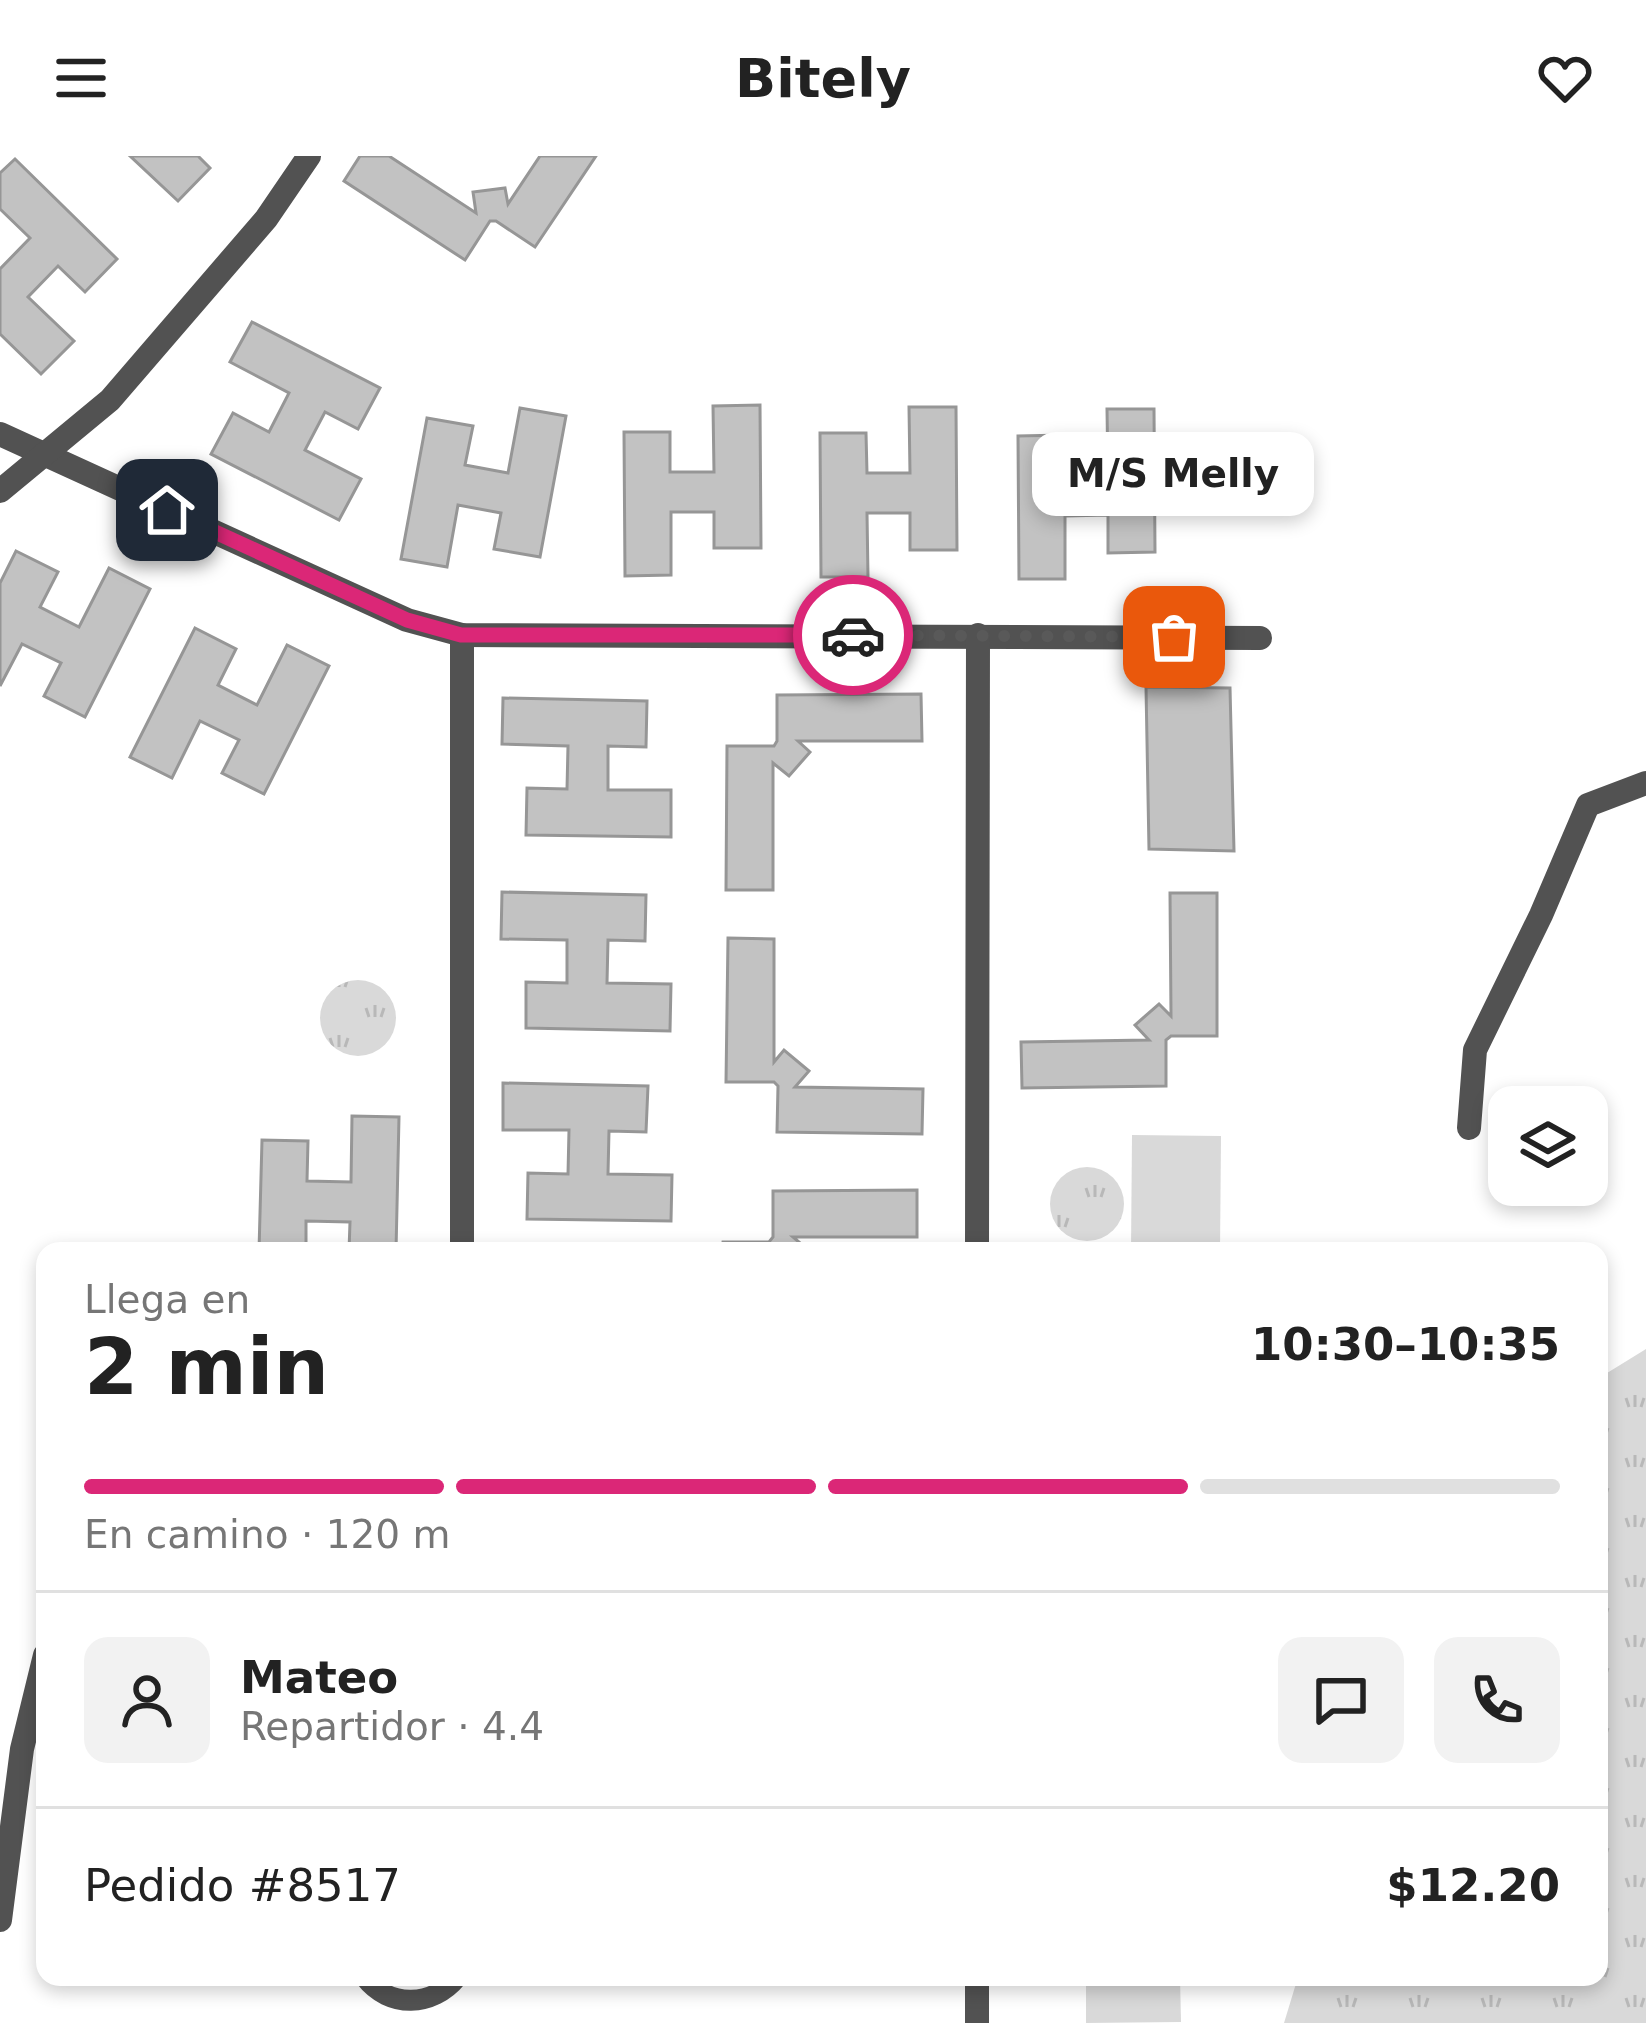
<!DOCTYPE html>
<html lang="es">
<head>
<meta charset="utf-8">
<style>
	body { margin:0; font-family:"DejaVu Sans",sans-serif; background:#f2f2f2; color:#222; height:100vh; display:flex; flex-direction:column; font-size:45px; white-space:nowrap }
	* { box-sizing:border-box; margin:0 }
	p { font-size:39px; color:#767676 }
	.icon { flex:none; width:66px; height:66px; fill:none; stroke:currentColor; stroke-width:2; stroke-linecap:round; stroke-linejoin:round }
	.map { position:relative; flex:1; overflow:hidden }
	.sheet { position:absolute; left:36px; top:1086px; width:1572px; height:744px; display:flex; flex-direction:column; background:#fff; border-radius:24px; box-shadow:0 6px 18px #0003 }
	.sheet>* { flex:none }
	.fabs { position:absolute; left:1488px; top:930px; display:grid; gap:24px }
	.fabs a { display:grid; place-items:center; width:120px; height:120px; border-radius:24px; background:#fff; box-shadow:0 6px 18px #0003; font-size:60px }
	.pin { position:absolute; display:grid; place-items:center; width:102px; height:102px; color:#fff; margin:-51px; border-radius:24px; box-shadow:0 6px 18px #0006 }
	.courier { position:absolute; display:grid; place-items:center; width:120px; height:120px; margin:-60px; border:9px solid #db2777; border-radius:50%; background:#fff; color:#222; box-shadow:0 3px 15px #0007 }
	.bubble { position:absolute; height:84px; border-radius:24px; background:#fff; box-shadow:0 6px 18px #0003; font-size:39px; font-weight:800; line-height:84px; text-align:center }
	.headline em { font-style:normal; font-weight:800 }
	.headline div { display:flex; flex-direction:column-reverse }
	.headline { display:flex; align-items:center; justify-content:space-between; height:204px; padding:0 48px }
	h1 { font-size:78px; font-weight:800; line-height:90px }
	.bar { display:grid; grid-template-columns:repeat(4,1fr); gap:18px 12px; align-content:center; height:144px; padding:0 48px }
	.bar i { height:15px; border-radius:9px; background:#e0e0e0 }
	.bar .on { background:#db2777 }
	.bar p { grid-column:span 4 }
	.line { display:flex; align-items:center; gap:30px; padding:0 48px; border-top:3px solid #e0e0e0 }
	.line div { flex:1 }
	.round { display:grid; place-items:center; flex:none; width:126px; height:126px; border-radius:24px; background:#f2f2f2 }
	header { display:flex; justify-content:space-between; align-items:center; height:156px; padding:0 48px; background:#fff; font-size:54px; font-weight:800 }
	.map>svg:first-child { display:block }
	.grass { fill:url(#grass-tufts) }
	.garden { fill:#d9d9d9 }
	.building { fill:#c2c2c2; stroke:#969696; stroke-width:3 }
	.lines { fill:none; stroke-linecap:round; stroke-linejoin:round }
	.service { stroke:#525252; stroke-width:21 }
	.minor { stroke:#525252; stroke-width:24 }
	.done { stroke:#595959; stroke-width:12; stroke-dasharray:0 21.6 }
	.route { stroke:#db2777; stroke-width:15 }
</style>
</head>
<body>
<header><svg class="icon" aria-label="menu" viewBox="0 0 24 24"><path d="M4 6h16M4 12h16M4 18h16"/></svg>Bitely<svg class="icon" aria-label="heart" viewBox="0 0 24 24"><path d="M12 20l-8-8c-3-5 5-10 8-4 3-6 11-1 8 4z"/></svg></header>
<div class="map">
<svg width="1646" height="1867" viewBox="0 0 1646 1867">
	<defs>
		<pattern id="grass-tufts" width="24" height="20" patternUnits="userSpaceOnUse" patternTransform="scale(3)"><rect width="24" height="20" fill="#d9d9d9"/><path d="M3 7l-1-3M5 7V3M7 7l1-3M15 17l-1-3M17 17v-4M19 17l1-3" fill="none" stroke="#b8b8b8"/></pattern>
	</defs>
	<rect width="100%" height="100%" fill="#fff"/>
	<g class="grass">
		<circle cx="358" cy="862" r="38"/>
		<circle cx="1087" cy="1048" r="37"/>
		<path d="M1646,1193V1867H1284L1298,1821H1599V1222Z"/>
	</g>
	<g class="garden">
		<path d="M1132,979L1221,980L1220,1095H1131Z"/>
		<path d="M1086,1821H1180L1181,1866L1086,1867Z"/>
	</g>
	<g class="building">
		<path d="M130,0H198L210,12L178,45Z"/>
		<path d="M360,0H389L476,57L473,36L505,32L508,48L540,0H596L535,91L496,65H490L465,104L344,25Z"/>
		<path d="M15,3L117,103L85,136L58,110L28,141L74,185L41,218L0,178V113L30,82L0,53V17Z"/>
		<path d="M252,166L380,232L358,273L325,256L305,294L361,323L339,364L211,298L233,257L269,276L289,237L230,206Z"/>
		<path d="M760,249L761,392H714V356H671V419L625,420L624,276H670V316H714L713,250Z"/>
		<path d="M909,251H956L957,394H910V357H867L868,421H821L820,277H866L867,317H910Z"/>
		<path d="M520,252L566,260L540,401L494,393L501,357L458,349L447,411L401,403L427,262L473,270L465,309L508,317Z"/>
		<path d="M1107,253H1154L1155,396L1108,397V359L1065,360V423H1019L1018,280L1064,279V320L1108,319Z"/>
		<path d="M16,395L58,416L40,451L79,471L109,412L150,433L85,561L44,540L61,507L22,488L0,530V427Z"/>
		<path d="M195,472L236,493L218,529L257,549L287,489L329,510L264,638L222,617L239,584L200,565L172,622L130,601Z"/>
		<path d="M1146,531L1230,532L1234,695L1149,693Z"/>
		<path d="M921,538L922,585H798L810,596L789,620L773,607V734H726L727,590H774L777,585V539Z"/>
		<path d="M503,542L647,545L646,591L608,590V634H671V681L526,679L527,632L567,633L568,590L502,588Z"/>
		<path d="M502,736L646,739L645,785L608,784L607,827L671,828L670,875L526,872V826L567,827V784L501,783Z"/>
		<path d="M1170,737H1217V880H1171L1166,884V930L1022,932L1021,886L1149,884L1135,869L1159,848L1171,860Z"/>
		<path d="M728,782L774,783V906L784,894L809,915L795,931L923,933L922,978L777,976L778,930L774,926H726Z"/>
		<path d="M503,927L648,930L646,976L609,975L608,1018L672,1019L671,1065L527,1063L528,1017L568,1018L569,974H503Z"/>
		<path d="M352,960L399,961L396,1095H349L350,1066L306,1065V1095H259L262,984L308,985L307,1025L351,1026Z"/>
		<path d="M917,1034V1081H793L806,1092L803,1095H722L723,1086H769L773,1081V1035Z"/>
	</g>
	<g class="lines">
		<path class="service" d="M365,1821C389,1853 433,1851 457,1821"/>
		<g class="minor">
			<path d="M0,278L407,464L462,479L1260,482"/>
			<path d="M0,335L110,244L266,63L309,0"/>
			<path d="M462,479V1095"/>
			<path d="M1469,972L1475,894L1541,759L1588,649L1646,627"/>
			<path d="M977,1095L978,479"/>
			<path d="M0,1764L22,1593L45,1499"/>
			<path d="M977,1821V1867"/>
		</g>
	</g>
	<g class="lines">
		<path class="done" d="M853,479L1174,481"/>
		<path class="route" d="M167,354L407,464L461,479H853"/>
	</g>
</svg>
<div class="fabs">
<a><svg class="icon" aria-label="layers" viewBox="0 0 24 24"><path d="M12 4l9 5-9 5-9-5zM3 14l9 5 9-5"/></svg></a>
</div>
<div class="pin" style="left:1174px;top:481px;background:#ea580c"><svg class="icon" aria-label="bag" viewBox="0 0 24 24"><path d="M5 8h14l-1 12H6zM9 8a3 3 0 0 1 6 0"/></svg></div>
<div class="pin" style="left:167px;top:354px;background:#1f2937"><svg class="icon" aria-label="home" viewBox="0 0 24 24"><path d="M3 11l9-7 9 7M6 9v11h12V9"/></svg></div>
<div class="courier" style="left:853px;top:479px"><svg class="icon" aria-label="car" viewBox="0 0 24 24"><path d="M5 17H2v-5l4-1 3-4h7l3 4 3 1v5h-3M9 17h6M6 11h13"/><circle cx="7" cy="17" r="2"/><circle cx="17" cy="17" r="2"/></svg></div>
<div class="bubble" style="left:1032px;top:276px;width:282px">M/S Melly</div>
<section class="sheet">
<div class="headline"><div><h1>2 min</h1><p>Llega en</p></div><em>10:30–10:35</em></div>
<div class="bar"><i class="on"></i><i class="on"></i><i class="on"></i><i></i><p>En camino · 120 m</p></div>
<div class="line" style="height:216px"><a class="round"><svg class="icon" aria-label="person" viewBox="0 0 24 24"><circle cx="12" cy="8" r="4"/><path d="M4 21q1-7 8-7t8 7"/></svg></a><div><b>Mateo</b><p>Repartidor · 4.4</p></div><a class="round"><svg class="icon" aria-label="chat" viewBox="0 0 24 24"><path d="M4 5h16v11H9l-5 4z"/></svg></a><a class="round"><svg class="icon" aria-label="phone" viewBox="0 0 24 24"><path d="M5 4h4l2 5-3 2q2 4 5 5l2-3 5 2v4C11 20 4 13 5 4z"/></svg></a></div>
<div class="line" style="height:156px"><div>Pedido #8517</div><b>$12.20</b></div>
</section>
</div>
</body>
</html>
